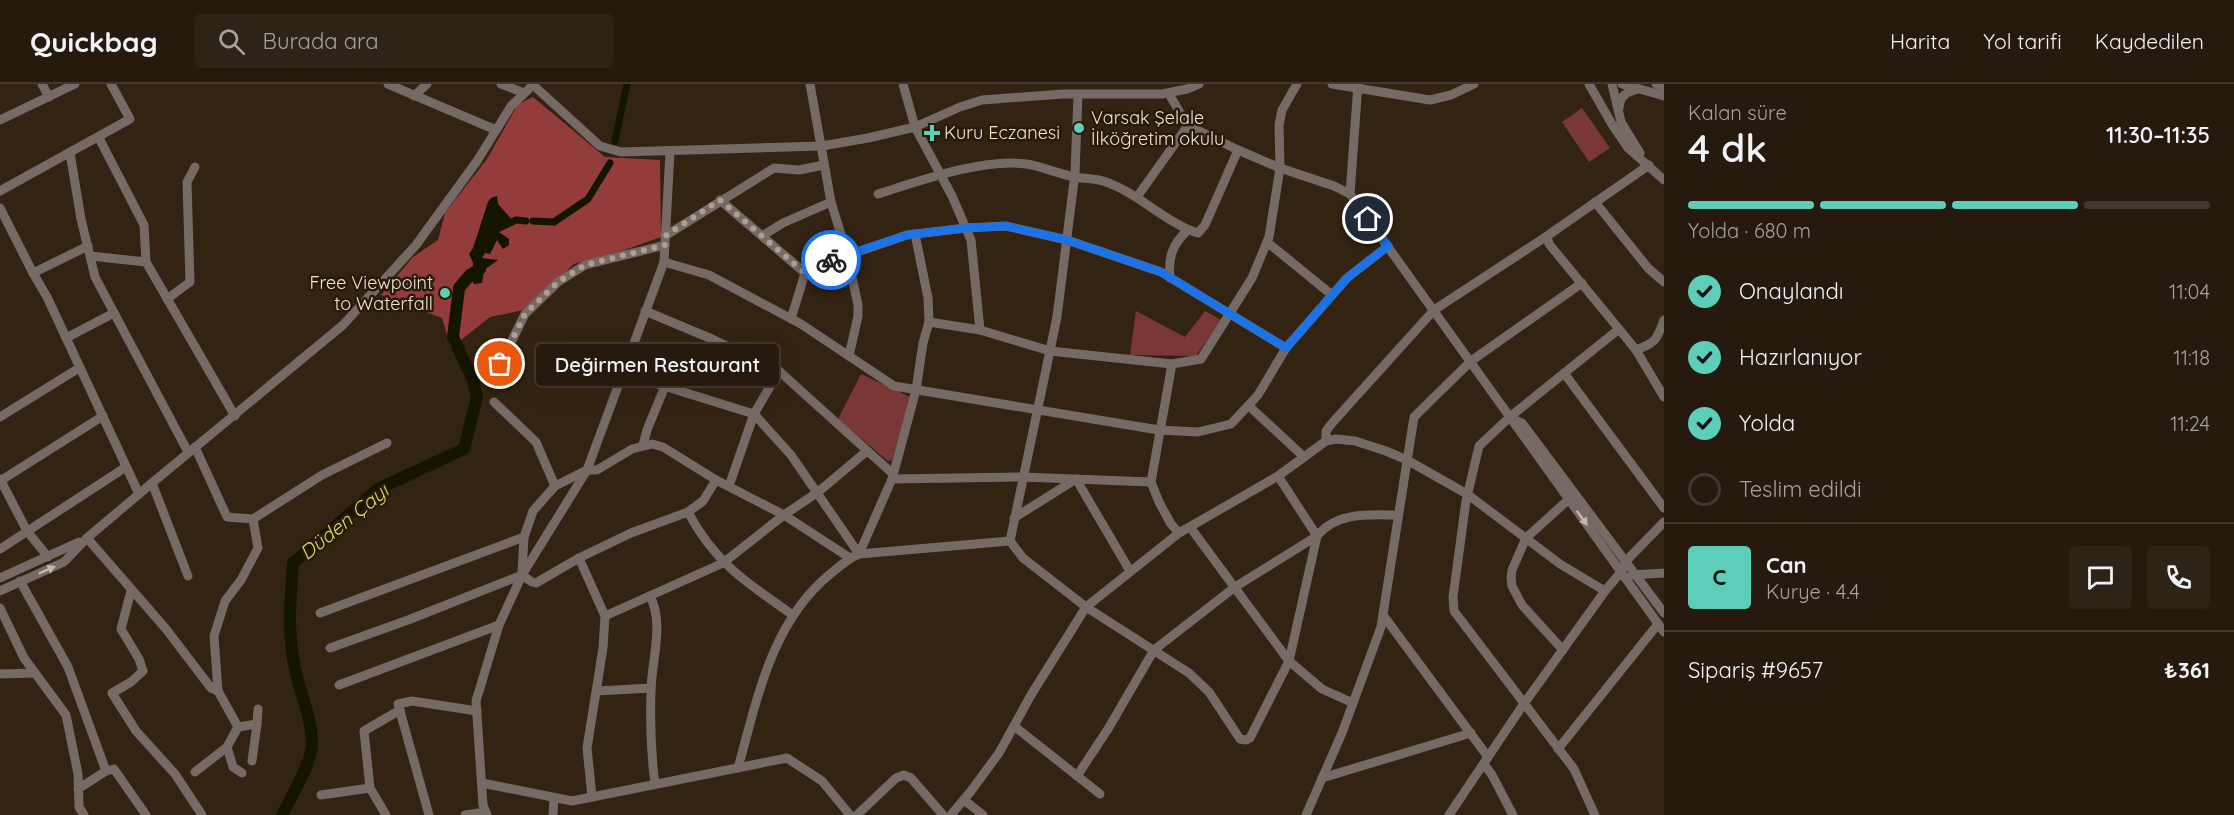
<!DOCTYPE html>
<html lang="tr">
<head>
<meta charset="utf-8">
<style>
	body { margin:0; font-family:Quicksand,sans-serif; background:#2e2317; color:#f1f3f6; height:100vh; display:flex; flex-direction:column; font-size:22px; white-space:nowrap }
	* { box-sizing:border-box; margin:0 }
	p { font-size:20px; color:#a4a19e }
	.icon { flex:none; width:33px; height:33px; fill:none; stroke:currentColor; stroke-width:2; stroke-linecap:round; stroke-linejoin:round }
	.map { position:relative; flex:1; overflow:hidden }
	.side { display:flex; flex-direction:column; background:#261a0e; width:570px }
	.side>* { flex:none }
	.pin { position:absolute; display:grid; place-items:center; width:51px; height:51px; color:#fff; margin:-26px; border:3px solid #fff; border-radius:50%; box-shadow:0 2px 6px #0007 }
	.courier { position:absolute; display:grid; place-items:center; width:60px; height:60px; margin:-30px; border:4px solid #1a73e8; border-radius:50%; background:#fff; color:#222; box-shadow:0 2px 8px #0007 }
	.bubble { position:absolute; height:42px; border-radius:6px; background:#261a0e; box-shadow:0 6px 24px #0002,0 0 0 2px #42382e; font-size:20px; font-weight:600; line-height:42px; text-align:center }
	.head em { font-style:normal; font-weight:600 }
	.head div { display:flex; flex-direction:column-reverse }
	.head { display:flex; align-items:center; justify-content:space-between; height:102px; padding:0 24px }
	h1 { font-size:39px; font-weight:600; line-height:45px }
	.bar { display:grid; grid-template-columns:repeat(4,1fr); gap:9px 6px; align-content:center; height:72px; padding:0 24px }
	.bar i { height:8px; border-radius:4px; background:#42382e }
	.bar .active { background:#5cceba }
	.bar p { grid-column:span 4 }
	.line { display:flex; align-items:center; gap:15px; padding:0 24px; border-top:2px solid #42382e }
	.line div { flex:1 }
	.round { display:grid; place-items:center; flex:none; width:63px; height:63px; border-radius:6px; background:#2e2317 }
	ol { padding:0 24px; list-style:none }
	li { display:flex; align-items:center; gap:18px; height:66px }
	li p { margin-inline-start:auto }
	li .icon { padding:6px; border-radius:50%; background:#5cceba; color:#111; stroke-width:4 }
	li:last-child { color:#a4a19e }
	li i { width:33px; height:33px; border:3px solid #42382e; border-radius:50% }
	header { display:flex; align-items:center; gap:36px; box-sizing:border-box; height:84px; padding:0 30px; background:#261a0e; border-bottom:2px solid #42382e }
	header strong { font-size:28px }
	nav { display:flex; gap:33px; margin-inline-start:auto; font-size:21px }
	.search { width:420px; height:54px; background:#2e2317; display:flex; align-items:center; gap:15px; box-sizing:border-box; padding:0 21px; border-radius:6px; color:#a4a19e; font-size:22px }
	main { display:flex; flex:1; min-height:0 }
	.map>svg:first-child { display:block }
	.green { fill:#793836 }
	.forest { fill:#943b3b }
	.water { fill:#131500 }
	.lines { fill:none; stroke-linecap:round; stroke-linejoin:round }
	.canal { stroke:#131500; stroke-width:7 }
	.river { stroke:#131500; stroke-width:12 }
	.minor { stroke:#756a65; stroke-width:9 }
	.oneway { fill:#c4b9b0 }
	.done { stroke:#ada093; stroke-width:6; stroke-dasharray:0 10.8 }
	.route { stroke:#1a73e8; stroke-width:8 }
	.poi-dot { fill:#5cceba; stroke:#291a08; stroke-width:2 }
	.labels { text-anchor:middle; stroke-width:5; stroke-linejoin:round; paint-order:stroke }
	.poi-label { font-size:18px; fill:#eee3d8; stroke:#291a08; text-anchor:start }
	.water-label { font-size:20px; font-style:italic; fill:#d3dc5d; stroke:#291a08 }
</style>
</head>
<body>
<header>
<strong>Quickbag</strong>
<div class="search"><svg class="icon" aria-label="search" viewBox="0 0 24 24"><circle cx="10" cy="10" r="6"/><path d="M15 15l6 6"/></svg>Burada ara</div>
<nav><a>Harita</a><a>Yol tarifi</a><a>Kaydedilen</a></nav>
</header>
<main>
<div class="map">
<svg width="1664" height="731" viewBox="0 0 1664 731">
	<rect width="100%" height="100%" fill="#332312"/>
	<g class="green">
		<path d="M1582,24L1610,64L1589,78L1562,38Z"/>
		<path d="M1136,227L1185,253L1205,227L1221,236L1196,272L1130,271Z"/>
		<path d="M861,290L910,313L892,376L888,377L838,335Z"/>
	</g>
	<path class="forest" d="M533,13L605,73L660,76L661,153L619,168L574,180L524,226L490,233L451,264L442,234L381,211L413,173L438,156L445,129L487,75L518,20Z"/>
	<path class="water" d="M497,112L498,120L513,137L502,140L496,146L509,155V161L503,165L497,156L490,170L485,169L482,174L498,176L484,186L482,199L474,200L470,191L475,183L469,170L473,164L488,118L491,114Z"/>
	<g class="lines">
		<g class="canal">
			<path d="M615,57L627,0"/>
			<path d="M533,137L554,138L588,115L610,79"/>
			<path d="M487,150L516,136L526,137"/>
		</g>
		<path class="river" d="M282,731C290,715 313,676 312,660C312,635 301,612 296,589C287,552 290,516 293,479L378,405L464,365L477,313L473,297L453,253L459,204L470,191L480,185L479,181"/>
		<g class="minor">
			<path d="M42,0L49,13"/>
			<path d="M388,0L496,46"/>
			<path d="M501,0L524,9"/>
			<path d="M810,0L831,118L847,170L858,221V232L849,272"/>
			<path d="M903,0L915,43L952,112L971,156L980,246"/>
			<path d="M1332,0L1430,16L1451,11L1474,0"/>
			<path d="M1589,0L1613,42L1628,64L1664,96"/>
			<path d="M1612,0L1621,38L1640,69"/>
			<path d="M1622,0L1664,12"/>
			<path d="M1656,0L1664,3"/>
			<path d="M533,1L600,62L621,68L822,62L868,54L915,43L960,23L982,16L1063,10H1162L1187,5L1199,0"/>
			<path d="M1169,10L1182,32L1193,44L1238,66L1280,84L1334,102L1350,110L1664,548"/>
			<path d="M1078,11L1075,89L1057,233L1010,457L1023,474L1086,523L1189,589L1209,608L1240,655L1246,656L1250,654L1289,577L1317,452C1337,427 1370,431 1398,431"/>
			<path d="M414,12L427,0"/>
			<path d="M1619,24C1620,11 1627,8 1638,5"/>
			<path d="M0,36L75,0"/>
			<path d="M99,54L144,141L146,178L235,332"/>
			<path d="M70,69L81,135L95,193L188,368"/>
			<path d="M0,107L130,35L111,0"/>
			<path d="M878,110C919,97 983,74 1026,80C1042,82 1058,90 1075,93C1085,95 1097,94 1106,98C1138,109 1169,141 1198,149L1205,141L1238,66"/>
			<path d="M1350,110L1358,0"/>
			<path d="M1137,113L1189,40"/>
			<path d="M720,116L805,189"/>
			<path d="M1595,118L1648,184L1664,198"/>
			<path d="M0,124L33,189"/>
			<path d="M915,150L928,214L929,238"/>
			<path d="M665,152L774,84L799,86L824,81"/>
			<path d="M762,152L783,139L831,118"/>
			<path d="M1267,158L1332,211"/>
			<path d="M88,162L33,189L47,213L139,410"/>
			<path d="M90,172L146,178"/>
			<path d="M664,178L709,191L801,240L894,302L1159,346L1198,348L1231,340L1258,311L1286,264"/>
			<path d="M1170,194C1168,174 1172,160 1188,146"/>
			<path d="M167,215L190,198L187,98L195,83"/>
			<path d="M645,227L712,255L779,287L892,389"/>
			<path d="M791,235L805,189L813,183L907,151L966,144L1006,142L1067,156L1161,188L1286,264L1347,194L1388,162"/>
			<path d="M1619,245L1636,266L1664,313"/>
			<path d="M66,254L114,229"/>
			<path d="M1636,266C1656,259 1657,255 1664,236"/>
			<path d="M1172,280L1151,398L1159,418L1171,440L1179,449"/>
			<path d="M1564,289L1664,424"/>
			<path d="M494,293L525,230L558,198L585,181L665,161"/>
			<path d="M621,293L651,298L754,330L791,371L859,470"/>
			<path d="M494,318L536,358L555,402"/>
			<path d="M1249,322L1304,373"/>
			<path d="M0,333L79,284"/>
			<path d="M1513,335L1522,339L1664,529"/>
			<path d="M1326,357V347L1333,338L1434,226L1547,152"/>
			<path d="M643,361L647,346L665,302"/>
			<path d="M0,395L27,447L48,473"/>
			<path d="M892,395L1022,393L1151,398"/>
			<path d="M0,397L103,332"/>
			<path d="M152,399L188,492"/>
			<path d="M729,402L754,330L779,287"/>
			<path d="M688,428C714,478 748,500 793,531"/>
			<path d="M1014,434L1076,395L1130,487"/>
			<path d="M253,435L322,391L387,359"/>
			<path d="M1190,443L1289,577L1322,605L1353,619"/>
			<path d="M87,454L166,545L211,604L218,607L214,552L225,517L241,496L258,464L253,435L227,433L195,363"/>
			<path d="M0,465L126,383"/>
			<path d="M859,470L892,395L916,306L923,259L929,238L980,246L1050,267L1172,280L1201,275L1252,194L1269,153L1280,84L1279,41L1282,26L1297,0"/>
			<path d="M579,474L605,532L603,564L587,664L592,713"/>
			<path d="M522,488L524,453L533,427L555,402L587,386H597L632,365L652,360L663,363L716,396L784,431L850,474"/>
			<path d="M522,491L532,498L536,499L579,474L631,449L688,428L703,417L716,396"/>
			<path d="M1632,491L1664,489"/>
			<path d="M0,494L79,458"/>
			<path d="M20,497L68,583L106,687L114,685L146,731"/>
			<path d="M0,507L64,478L87,454L152,399L343,241L416,161L477,77L511,22L534,0"/>
			<path d="M131,507L121,545L139,575L143,587L131,598L112,609L136,647L175,690L202,731"/>
			<path d="M650,512C665,541 651,577 651,608C650,639 651,670 655,700"/>
			<path d="M0,524L24,574L66,631L78,690L79,723L84,731"/>
			<path d="M320,529L524,453"/>
			<path d="M1383,531L1488,673"/>
			<path d="M605,532L723,479L784,431L818,408L867,367"/>
			<path d="M330,564L408,536L522,491"/>
			<path d="M1563,566L1522,521L1512,502L1511,494L1512,486L1526,454L1568,416"/>
			<path d="M0,590L35,589"/>
			<path d="M339,601L499,541"/>
			<path d="M218,607L238,643L227,663L233,683L242,689"/>
			<path d="M597,607L651,604"/>
			<path d="M257,640L258,625"/>
			<path d="M1014,642L1100,710"/>
			<path d="M238,643L257,640L252,677"/>
			<path d="M1558,665L1658,540"/>
			<path d="M1484,680L1492,691L1513,731"/>
			<path d="M738,684C757,616 771,539 829,491C839,483 847,475 859,470L1010,457"/>
			<path d="M195,688L227,663"/>
			<path d="M1077,692L1108,645L1154,566L1235,503L1317,452L1278,392"/>
			<path d="M1322,694L1471,649"/>
			<path d="M482,699L572,717L787,674L822,697L850,731"/>
			<path d="M78,705L106,687"/>
			<path d="M321,711L370,704"/>
			<path d="M964,716L983,731"/>
			<path d="M386,731L370,704L364,647L400,626"/>
			<path d="M429,731L398,620L412,617L477,627"/>
			<path d="M465,731L486,728"/>
			<path d="M487,731L483,721L476,617L499,541L522,491L587,386L664,178L670,68"/>
			<path d="M553,731L554,714"/>
			<path d="M857,731L896,694L904,691L911,694L943,731"/>
			<path d="M951,731L971,707L999,669L1031,611L1086,523L1179,449L1278,392L1326,357L1336,355L1355,357L1386,367L1407,376L1467,410L1560,480L1605,507"/>
			<path d="M1306,731L1342,649L1381,543L1414,333L1471,277L1582,199"/>
			<path d="M1449,731L1523,621L1605,507L1621,488L1626,477L1664,438"/>
			<path d="M1595,731L1574,685L1454,527L1453,513L1466,417L1479,362L1511,332L1619,245L1549,160L1547,152L1649,81"/>
		</g>
	</g>
	<defs><path id="oneway-solid" d="M-6-.8H1V-3.2L6.5 0L1 3.2V.8H-6Z" transform="scale(1.5)"/></defs>
	<g class="oneway">
		<use href="#oneway-solid" transform="translate(1582 434) rotate(54)"/>
		<use href="#oneway-solid" transform="translate(47 486) rotate(-24)"/>
	</g>
	<g class="lines">
		<path class="done" d="M500,280L525,230L558,198L585,181L665,161V152L720,116L805,189L813,183L831,176"/>
		<path class="route" d="M831,176L907,151L966,144L1006,142L1067,156L1161,188L1286,264L1347,194L1388,162L1368,135"/>
	</g>
	<g class="poi-dot">
		<circle cx="1079" cy="44" r="6"/>
		<path d="M929 40h6v6h6v6h-6v6h-6v-6h-6v-6h6z"/>
		<circle cx="445" cy="209" r="6"/>
	</g>
	<g class="labels">
		<g class="poi-label">
			<text x="1091" y="40">Varsak Şelale<tspan x="1091" dy="21">İlköğretim okulu</tspan></text>
			<text x="944" y="55">Kuru Eczanesi</text>
			<text x="433" y="205" text-anchor="end">Free Viewpoint<tspan x="433" dy="21">to Waterfall</tspan></text>
		</g>
		<g class="water-label">
			<text transform="translate(344 438) rotate(-39)" y="7">Düden Çayı</text>
		</g>
	</g>
</svg>
<div class="pin" style="left:500px;top:280px;background:#ea580c"><svg class="icon" aria-label="bag" viewBox="0 0 24 24"><path d="M5 8h14l-1 12H6zM9 8a3 3 0 0 1 6 0"/></svg></div>
<div class="pin" style="left:1368px;top:135px;background:#1f2937"><svg class="icon" aria-label="home" viewBox="0 0 24 24"><path d="M3 11l9-7 9 7M6 9v11h12V9"/></svg></div>
<div class="courier" style="left:831px;top:176px"><svg class="icon" aria-label="bike" viewBox="0 0 24 24"><circle cx="6" cy="16" r="4"/><circle cx="18" cy="16" r="4"/><path d="M6 16l4-8h5l3 8M10 8l3 8H6M13 5h3"/></svg></div>
<div class="bubble" style="left:536px;top:260px;width:243px">Değirmen Restaurant</div>
</div>
<section class="side">
<div class="head"><div><h1>4 dk</h1><p>Kalan süre</p></div><em>11:30–11:35</em></div>
<div class="bar"><i class="active"></i><i class="active"></i><i class="active"></i><i></i><p>Yolda · 680 m</p></div>
<ol>
<li><svg class="icon" aria-label="check" viewBox="0 0 24 24"><path d="M5 12l5 5 9-10"/></svg>Onaylandı<p>11:04</p></li>
<li><svg class="icon" aria-label="check" viewBox="0 0 24 24"><path d="M5 12l5 5 9-10"/></svg>Hazırlanıyor<p>11:18</p></li>
<li><svg class="icon" aria-label="check" viewBox="0 0 24 24"><path d="M5 12l5 5 9-10"/></svg>Yolda<p>11:24</p></li>
<li><i></i>Teslim edildi</li>
</ol>
<div class="line" style="height:108px"><b class="round" style="background:#5cceba;color:#111">C</b><div><b>Can</b><p>Kurye · 4.4</p></div><a class="round"><svg class="icon" aria-label="chat" viewBox="0 0 24 24"><path d="M4 5h16v11H9l-5 4z"/></svg></a><a class="round"><svg class="icon" aria-label="phone" viewBox="0 0 24 24"><path d="M5 4h4l2 5-3 2q2 4 5 5l2-3 5 2v4C11 20 4 13 5 4z"/></svg></a></div>
<div class="line" style="height:78px"><div>Sipariş #9657</div><b>₺361</b></div>
</section>
</main>
</body>
</html>
